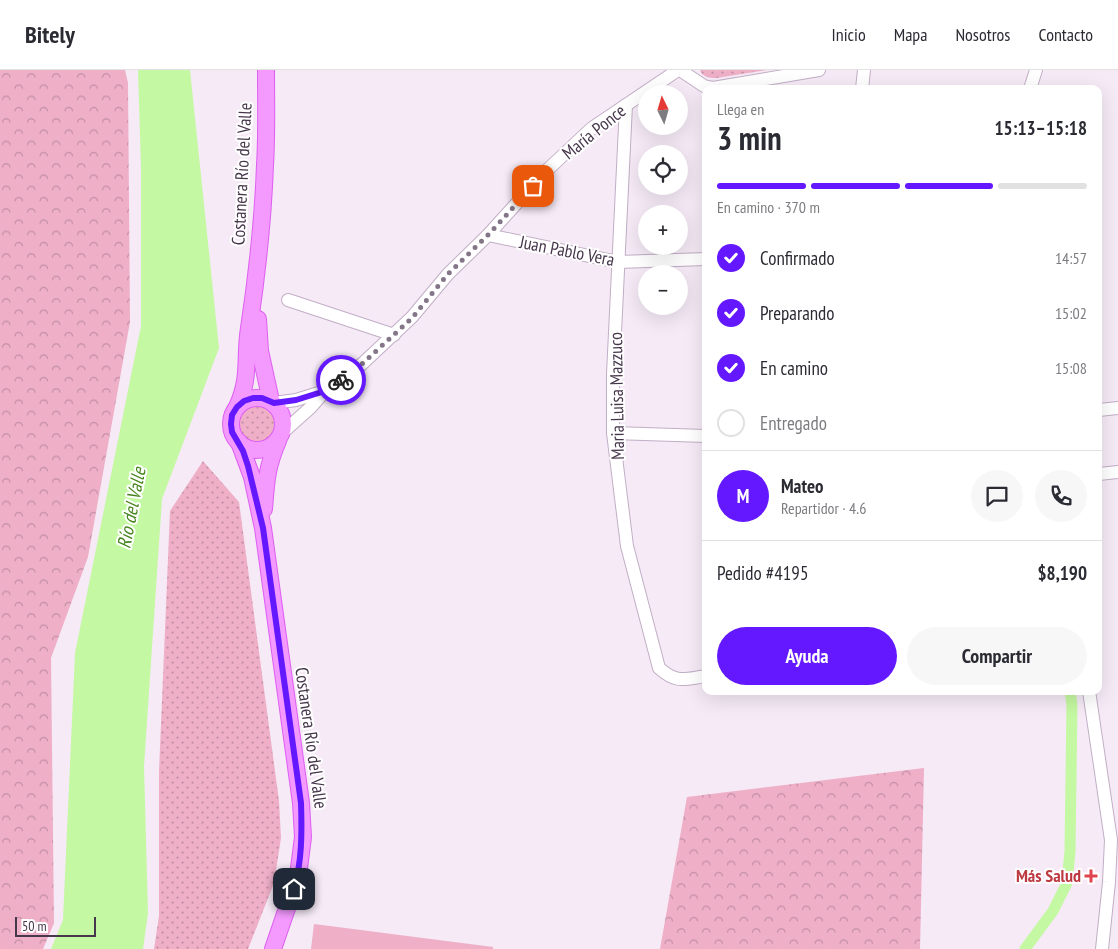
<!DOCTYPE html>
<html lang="es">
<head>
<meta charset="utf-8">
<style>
	body { margin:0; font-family:"PT Sans Narrow",sans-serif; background:#f7f7f7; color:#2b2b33; height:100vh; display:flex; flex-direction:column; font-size:19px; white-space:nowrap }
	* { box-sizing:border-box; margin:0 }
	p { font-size:16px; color:#7c7c81 }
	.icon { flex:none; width:28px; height:28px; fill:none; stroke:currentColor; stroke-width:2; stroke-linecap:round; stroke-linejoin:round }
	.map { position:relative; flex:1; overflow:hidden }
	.sheet { position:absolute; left:702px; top:15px; width:400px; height:610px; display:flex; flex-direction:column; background:#fff; border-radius:10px; box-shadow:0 5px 20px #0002 }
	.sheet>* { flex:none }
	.needle { width:32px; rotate:355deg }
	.buttons { position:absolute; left:638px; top:15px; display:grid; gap:10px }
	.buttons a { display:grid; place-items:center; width:50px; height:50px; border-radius:50%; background:#fff; box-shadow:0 5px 20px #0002; font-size:25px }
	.scale { position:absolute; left:15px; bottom:12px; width:81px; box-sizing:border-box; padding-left:5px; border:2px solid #47374c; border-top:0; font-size:14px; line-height:18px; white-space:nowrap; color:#47374c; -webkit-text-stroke:4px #fff; paint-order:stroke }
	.pin { position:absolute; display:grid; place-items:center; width:42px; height:42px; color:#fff; margin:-21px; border-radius:10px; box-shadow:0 2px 8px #0006 }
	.courier { position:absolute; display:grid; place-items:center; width:50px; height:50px; margin:-25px; border:4px solid #6318ff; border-radius:50%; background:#fff; color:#222; box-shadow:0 1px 6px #0007 }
	.overview em { font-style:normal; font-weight:800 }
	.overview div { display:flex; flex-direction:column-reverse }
	.overview { display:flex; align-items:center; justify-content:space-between; height:85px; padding:0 15px }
	h1 { font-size:32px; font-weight:800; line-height:38px }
	.bar { display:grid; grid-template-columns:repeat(4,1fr); gap:8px 5px; align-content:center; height:60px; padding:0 15px }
	.bar i { height:6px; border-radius:4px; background:#e1e1e2 }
	.bar .current { background:#6318ff }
	.bar p { grid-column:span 4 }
	.line { display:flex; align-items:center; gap:12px; padding:0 15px; border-top:1px solid #e1e1e2 }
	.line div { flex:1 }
	.round { display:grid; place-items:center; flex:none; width:52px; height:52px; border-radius:26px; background:#f7f7f7 }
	ol { padding:0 15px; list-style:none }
	li { display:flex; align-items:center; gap:15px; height:55px }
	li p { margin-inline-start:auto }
	li .icon { padding:5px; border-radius:50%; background:#6318ff; color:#fff; stroke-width:4 }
	li:last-child { color:#7c7c81 }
	li i { width:28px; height:28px; border:2px solid #e1e1e2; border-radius:50% }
	.button { display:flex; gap:10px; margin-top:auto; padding:10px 15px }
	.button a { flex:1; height:58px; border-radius:30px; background:#6318ff; color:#fff; font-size:20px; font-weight:800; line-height:58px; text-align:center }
	.button a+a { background:#f7f7f7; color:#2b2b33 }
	header { display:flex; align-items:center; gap:30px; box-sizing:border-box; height:70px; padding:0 25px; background:#fff; border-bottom:1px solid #e1e1e2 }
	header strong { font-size:24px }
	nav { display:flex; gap:28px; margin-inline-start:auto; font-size:18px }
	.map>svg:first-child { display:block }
	.grass { fill:url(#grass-dots) }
	.forest { fill:url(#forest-crowns) }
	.garden { fill:#eeafc7 }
	.water { fill:#c5f8a2 }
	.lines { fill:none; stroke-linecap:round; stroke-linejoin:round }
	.canal { stroke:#c5f8a2; stroke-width:11 }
	.minor-casing { stroke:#c2aec6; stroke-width:14 }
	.major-casing { stroke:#de5ff0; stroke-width:18 }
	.minor { stroke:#fff; stroke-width:12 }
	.major { stroke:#f49aff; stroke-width:16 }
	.done { stroke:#847688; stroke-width:5; stroke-dasharray:0 9 }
	.route { stroke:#6318ff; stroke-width:6 }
	.health-dot { fill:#e0444e; stroke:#fff; stroke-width:2 }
	.labels { text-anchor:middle; stroke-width:4; stroke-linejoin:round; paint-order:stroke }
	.street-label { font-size:18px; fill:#47374c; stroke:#fff }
	.health-label { font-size:18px; font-weight:bold; fill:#be3a42; stroke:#fff; text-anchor:end }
	.water-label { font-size:19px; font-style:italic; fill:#47851d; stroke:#fff }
</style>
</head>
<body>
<header>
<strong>Bitely</strong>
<nav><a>Inicio</a><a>Mapa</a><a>Nosotros</a><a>Contacto</a></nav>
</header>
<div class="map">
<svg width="1118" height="879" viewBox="0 0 1118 879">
	<defs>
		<pattern id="grass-dots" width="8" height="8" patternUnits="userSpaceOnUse" patternTransform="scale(1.25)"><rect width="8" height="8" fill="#eeafc7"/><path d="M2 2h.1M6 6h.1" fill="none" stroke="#c38fa4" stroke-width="1.8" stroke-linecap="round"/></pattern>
		<pattern id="forest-crowns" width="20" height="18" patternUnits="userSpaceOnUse" patternTransform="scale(1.25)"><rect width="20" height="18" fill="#eeafc7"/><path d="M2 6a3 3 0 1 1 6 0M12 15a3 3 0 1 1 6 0" fill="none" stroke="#c38fa4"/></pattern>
	</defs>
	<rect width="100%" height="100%" fill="#f5eaf6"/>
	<g class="grass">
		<path d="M700,0H767L716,8C710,8 702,7 700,0Z"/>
		<circle cx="258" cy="354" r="21"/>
		<path d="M203,391L239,432L279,731L281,768L274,813L248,879H154L159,846V702L170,441Z"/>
	</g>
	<g class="forest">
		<path d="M0,0H125L128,13L130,252L88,487L51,588L54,853L43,879H0Z"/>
		<path d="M924,698L920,879H660L687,727Z"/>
	</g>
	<path class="garden" d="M314,854L493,877V879H311Z"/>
	<path class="water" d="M138,0H190L219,278L162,429L144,696L148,843L143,879H51L63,850L75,583L141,256V98Z"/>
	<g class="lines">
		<path class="canal" d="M1025,879L1053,841L1067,813L1070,781L1072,635L1070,621"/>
		<g class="minor-casing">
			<g id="minor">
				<path d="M680,0L704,16L713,18L819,0"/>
				<path d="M862,19L864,0"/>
				<path d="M1030,19L1036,0"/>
				<path d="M626,35L613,304V363L627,476L659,598C677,614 684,609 706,606"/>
				<path d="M488,165L618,192L706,189"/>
				<path d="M288,230L394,265"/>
				<path d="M274,333L296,330L325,321"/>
				<path d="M1099,340L1118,338"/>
				<path d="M282,363L310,338L325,321L362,294L412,247L448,204L488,165L544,103L592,58L678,0"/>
				<path d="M613,363L706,366"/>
				<path d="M1099,404L1118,402"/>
				<path d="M1089,621L1111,770L1109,812L1102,879"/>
			</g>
		</g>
		<g class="major-casing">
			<g id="major">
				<path d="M258,249L260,281L271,331"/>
				<circle cx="257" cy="354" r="26"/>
				<path d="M237,337C251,306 244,289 249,258C257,205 263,150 265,95C267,64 266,32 266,0"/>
				<path d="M239,372L252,407L263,458L301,733L303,767L298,806L273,879"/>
				<path d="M264,439C266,412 267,396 278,371"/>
			</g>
		</g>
		<use href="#minor" class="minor"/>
		<use href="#major" class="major"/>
	</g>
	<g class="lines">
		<path class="done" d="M341,310L362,294L412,248L448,204L488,165L533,116"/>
		<path class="route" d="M294,819C302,791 302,763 301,733L263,458L248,396L243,381L232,362L231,354L232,345L237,337L244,331L253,328H262L274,333L296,330L325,321L341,310"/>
	</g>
	<path class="health-dot" d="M1088.5 798.5h5v5h5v5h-5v5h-5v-5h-5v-5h5z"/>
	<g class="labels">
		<g class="street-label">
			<text transform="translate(594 62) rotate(-39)" y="6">María Ponce</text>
			<text transform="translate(242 104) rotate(-87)" y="6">Costanera Río del Valle</text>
			<text transform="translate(567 181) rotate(11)" y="6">Juan Pablo Vera</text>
			<text transform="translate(617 326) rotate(-91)" y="6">Maria Luisa Mazzuco</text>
			<text transform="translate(311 668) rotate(82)" y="6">Costanera Río del Valle</text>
		</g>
		<g class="health-label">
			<text x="1081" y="812">Más Salud</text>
		</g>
		<g class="water-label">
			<text transform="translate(131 438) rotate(-79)" y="7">Río del Valle</text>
		</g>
	</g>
</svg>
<div class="buttons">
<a><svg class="needle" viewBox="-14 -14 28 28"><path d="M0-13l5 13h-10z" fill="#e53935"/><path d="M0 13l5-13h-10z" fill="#7c7c81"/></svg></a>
<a><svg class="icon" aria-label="locate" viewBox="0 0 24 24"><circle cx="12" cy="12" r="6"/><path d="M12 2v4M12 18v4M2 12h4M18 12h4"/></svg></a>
<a>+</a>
<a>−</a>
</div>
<div class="scale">50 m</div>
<div class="pin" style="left:533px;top:116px;background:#ea580c"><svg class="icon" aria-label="bag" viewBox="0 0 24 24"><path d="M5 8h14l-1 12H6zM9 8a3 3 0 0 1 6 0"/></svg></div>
<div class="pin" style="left:294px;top:819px;background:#1f2937"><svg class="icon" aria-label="home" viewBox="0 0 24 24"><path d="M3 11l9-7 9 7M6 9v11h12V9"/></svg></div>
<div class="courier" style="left:341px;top:310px"><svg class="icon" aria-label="bike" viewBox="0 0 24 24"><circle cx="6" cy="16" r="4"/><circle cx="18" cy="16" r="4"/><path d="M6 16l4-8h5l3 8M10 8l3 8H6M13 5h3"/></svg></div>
<section class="sheet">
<div class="overview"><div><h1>3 min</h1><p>Llega en</p></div><em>15:13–15:18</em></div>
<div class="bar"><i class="current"></i><i class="current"></i><i class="current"></i><i></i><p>En camino · 370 m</p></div>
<ol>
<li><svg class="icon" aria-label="check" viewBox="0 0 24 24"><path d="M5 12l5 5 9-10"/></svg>Confirmado<p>14:57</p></li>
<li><svg class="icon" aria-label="check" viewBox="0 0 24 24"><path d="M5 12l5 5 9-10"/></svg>Preparando<p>15:02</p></li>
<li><svg class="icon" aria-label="check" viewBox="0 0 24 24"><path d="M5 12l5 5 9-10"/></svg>En camino<p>15:08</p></li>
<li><i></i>Entregado</li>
</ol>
<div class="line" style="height:90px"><b class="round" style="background:#6318ff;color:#fff">M</b><div><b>Mateo</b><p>Repartidor · 4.6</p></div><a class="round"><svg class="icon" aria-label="chat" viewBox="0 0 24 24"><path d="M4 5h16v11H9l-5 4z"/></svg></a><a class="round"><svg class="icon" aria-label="phone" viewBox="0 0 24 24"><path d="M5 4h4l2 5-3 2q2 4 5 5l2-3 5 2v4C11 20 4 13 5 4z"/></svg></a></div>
<div class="line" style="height:65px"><div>Pedido #4195</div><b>$8,190</b></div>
<div class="button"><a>Ayuda</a><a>Compartir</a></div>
</section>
</div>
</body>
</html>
